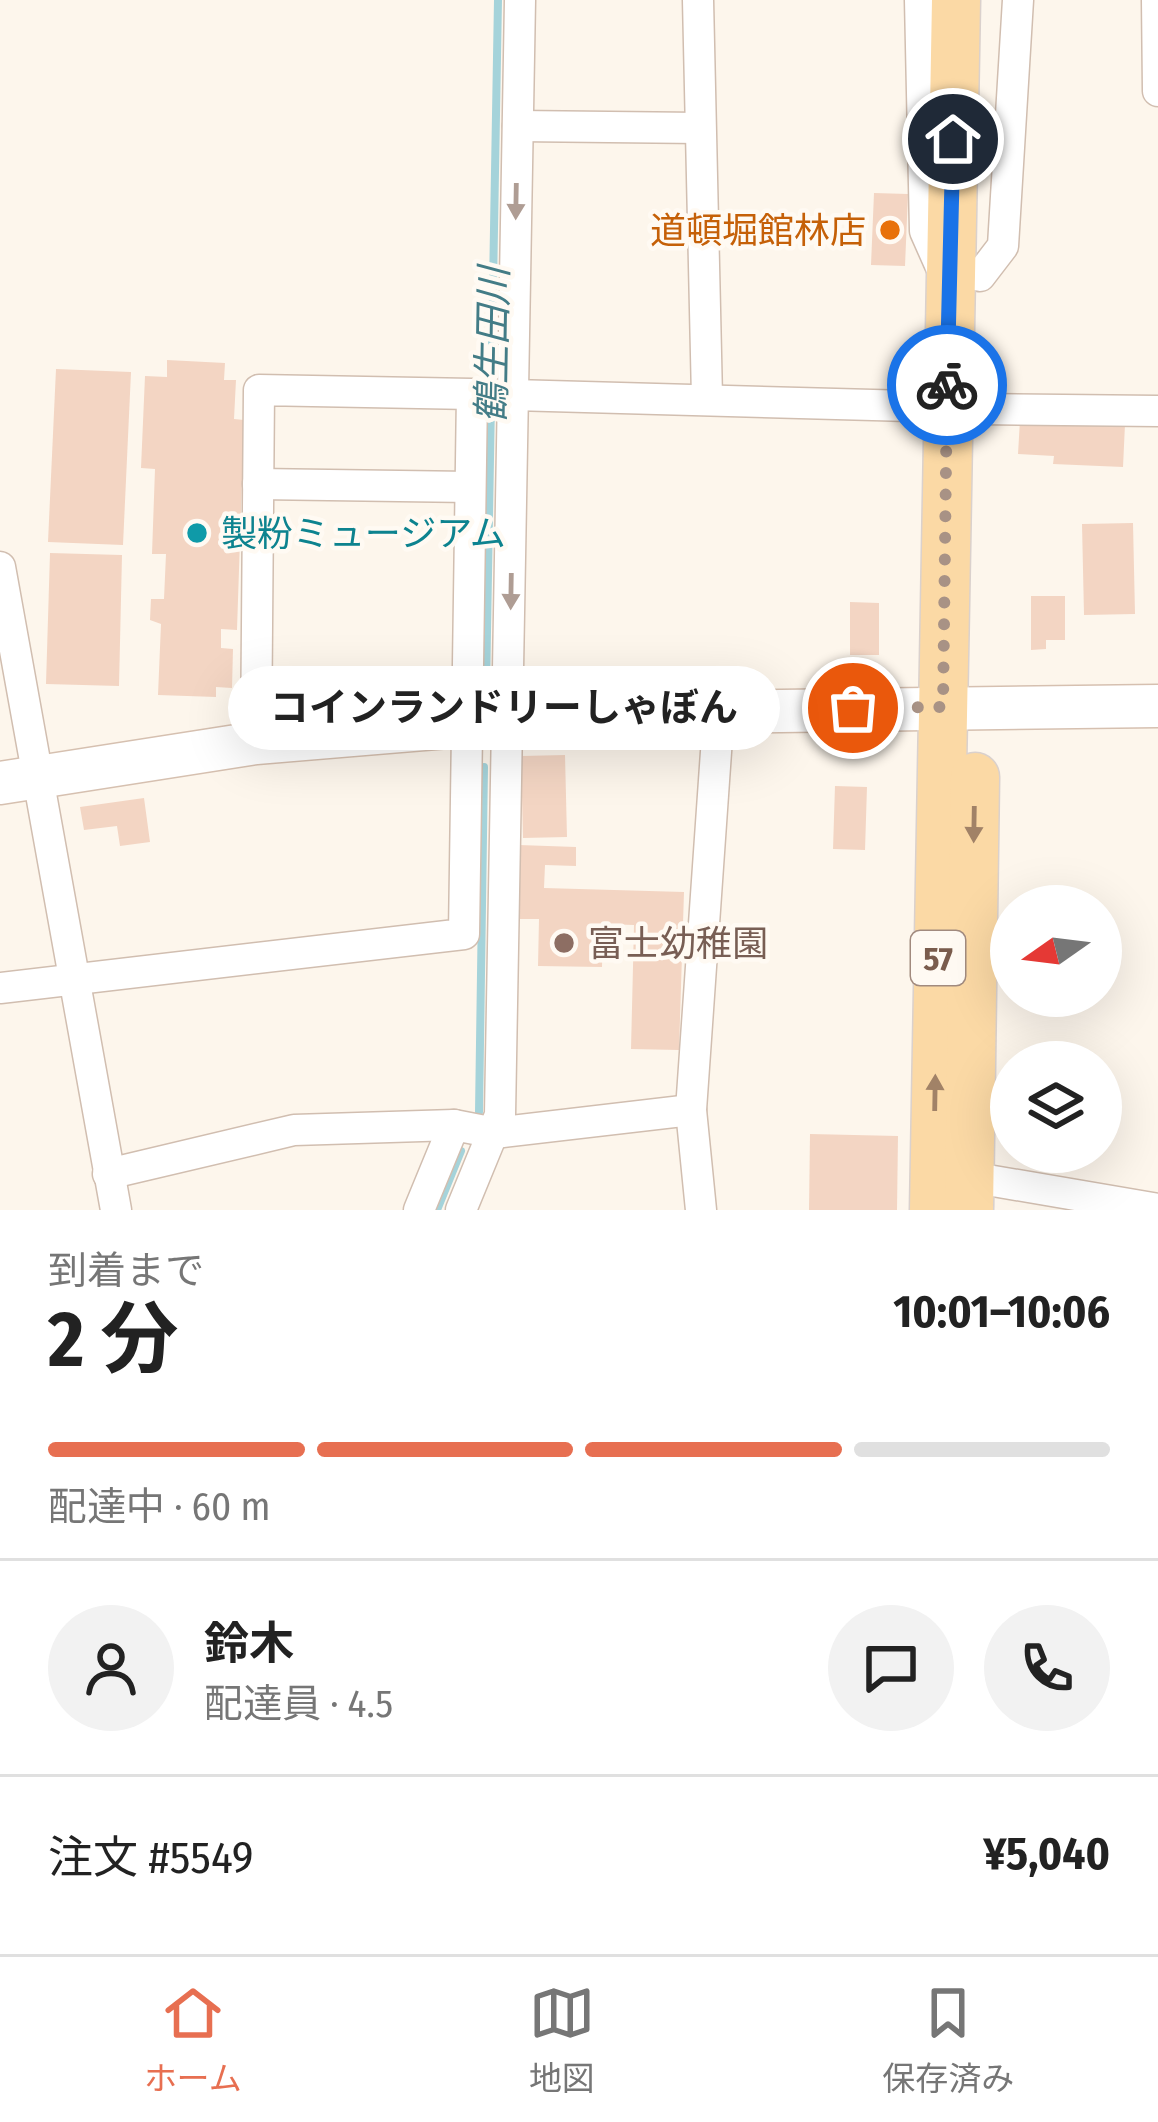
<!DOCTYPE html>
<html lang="ja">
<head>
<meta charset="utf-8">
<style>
	body { margin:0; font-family:"Fira Sans Condensed","Noto Sans JP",sans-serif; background:#f2f2f2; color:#222; height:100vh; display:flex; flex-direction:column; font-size:45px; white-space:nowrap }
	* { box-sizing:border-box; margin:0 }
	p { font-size:39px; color:#767676 }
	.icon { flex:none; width:66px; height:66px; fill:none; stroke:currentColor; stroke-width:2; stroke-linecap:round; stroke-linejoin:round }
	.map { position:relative; height:1210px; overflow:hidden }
	.drawer { display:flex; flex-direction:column; background:#fff; flex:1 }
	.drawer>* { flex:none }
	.needle { width:78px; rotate:256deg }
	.tools { position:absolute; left:990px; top:885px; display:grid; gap:24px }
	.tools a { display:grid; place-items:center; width:132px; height:132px; border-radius:50%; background:#fff; box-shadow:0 12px 48px #0002; font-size:60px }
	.pin { position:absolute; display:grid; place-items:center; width:102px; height:102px; color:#fff; margin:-51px; border:6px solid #fff; border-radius:50%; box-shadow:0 3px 12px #0007 }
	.courier { position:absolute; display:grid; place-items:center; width:120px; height:120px; margin:-60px; border:9px solid #1a73e8; border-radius:50%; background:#fff; color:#222; box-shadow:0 3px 15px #0007 }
	.bubble { position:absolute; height:84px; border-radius:42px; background:#fff; box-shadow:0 12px 48px #0002; font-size:39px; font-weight:700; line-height:84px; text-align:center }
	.headline em { font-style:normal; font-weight:700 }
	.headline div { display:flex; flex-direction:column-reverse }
	.headline { display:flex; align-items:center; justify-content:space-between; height:204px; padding:0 48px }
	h1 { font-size:78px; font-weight:700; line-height:90px }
	.bar { display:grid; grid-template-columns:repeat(4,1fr); gap:18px 12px; align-content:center; height:144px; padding:0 48px }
	.bar i { height:15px; border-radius:9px; background:#e0e0e0 }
	.bar .selected { background:#e76f51 }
	.bar p { grid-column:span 4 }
	.line { display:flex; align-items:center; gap:30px; padding:0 48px; border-top:3px solid #e0e0e0 }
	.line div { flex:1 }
	.round { display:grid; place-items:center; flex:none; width:126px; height:126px; border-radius:63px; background:#f2f2f2 }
	.tab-bar { display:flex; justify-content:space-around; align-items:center; height:168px; border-top:3px solid #e0e0e0; background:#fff; font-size:33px; color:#767676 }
	.tab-bar a { display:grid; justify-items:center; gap:6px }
	.tab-bar .selected { color:#e76f51 }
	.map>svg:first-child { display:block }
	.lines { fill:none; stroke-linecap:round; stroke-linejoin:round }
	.stream { stroke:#a5d3da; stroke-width:8 }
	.building { fill:#f3d5c3 }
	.street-casing { stroke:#d1beb0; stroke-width:33 }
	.secondary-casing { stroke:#d6c0b0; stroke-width:45 }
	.primary-casing { stroke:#dad1cd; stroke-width:51 }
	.street { stroke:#fff; stroke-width:30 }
	.secondary { stroke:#fff; stroke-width:42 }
	.primary { stroke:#fbd9a5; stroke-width:48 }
	.oneway { fill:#af9d94 }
	.oneway2 { fill:#a18267 }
	.done { stroke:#a89285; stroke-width:12; stroke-dasharray:0 21.6 }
	.route { stroke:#1a73e8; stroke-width:15 }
	.food-dot { fill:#e8710a; stroke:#fffaf3; stroke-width:4.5 }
	.culture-dot { fill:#0f9aa8; stroke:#fffaf3; stroke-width:4.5 }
	.education-dot { fill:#8d6e63; stroke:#fffaf3; stroke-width:4.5 }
	.labels { text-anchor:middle; stroke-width:9; stroke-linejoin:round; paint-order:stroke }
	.shield { fill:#fffaf3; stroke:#a28b7f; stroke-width:3 }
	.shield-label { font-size:33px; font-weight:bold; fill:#7a5c4d }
	.food-label { font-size:36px; fill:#c56008; stroke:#fffaf3; text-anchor:end }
	.culture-label { font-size:36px; fill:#0d838f; stroke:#fffaf3; text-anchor:start }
	.education-label { font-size:36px; fill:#785e54; stroke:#fffaf3; text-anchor:start }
	.water-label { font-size:39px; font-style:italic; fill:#437c86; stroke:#fffaf3 }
</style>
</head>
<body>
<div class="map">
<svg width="1158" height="1210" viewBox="0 0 1158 1210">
	<rect width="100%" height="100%" fill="#fdf6ec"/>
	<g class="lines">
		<g class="stream">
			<path d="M486,689L498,0"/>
			<path d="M479,1112L484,767"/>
			<path d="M437,1210L461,1151"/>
		</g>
	</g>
	<g class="building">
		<path d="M874,193L908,194L905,266L871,265Z"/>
		<path d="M167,360L225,363L224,380H236L234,419L244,420L237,630L221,629V648L233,649L232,688L216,687V697L158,695L161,624L150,620L151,599H164L166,554H152L155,469L141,468L145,376L167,377Z"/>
		<path d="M56,369L131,372L123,545L48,542Z"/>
		<path d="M1020,420L1125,424L1123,467L1053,464L1054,456L1018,454Z"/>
		<path d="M1133,523L1135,614L1084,615L1082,524Z"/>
		<path d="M50,553L122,555L119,686L46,684Z"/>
		<path d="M1031,596H1065V640H1046V649L1031,650Z"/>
		<path d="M850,602L879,603V655H850Z"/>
		<path d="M565,755L567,837L523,838L521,756Z"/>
		<path d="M835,786L867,787L865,850L833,849Z"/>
		<path d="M144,798L150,842L120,846L117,826L84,830L80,807Z"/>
		<path d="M519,845L576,847V866L545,865L544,888L684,892L679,1050L631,1049L634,925L603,924L602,967L538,966L539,919H517Z"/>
		<path d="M810,1134L898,1136L897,1210H809Z"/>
	</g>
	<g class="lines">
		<g class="street-casing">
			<g id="street">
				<path d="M698,0L707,398"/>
				<path d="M920,0L925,231L945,276"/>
				<path d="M1157,0L1158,91"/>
				<path d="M518,126L700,128"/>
				<path d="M980,276L1003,246L1018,0"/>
				<path d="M513,395L947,407"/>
				<path d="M979,409L1158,411"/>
				<path d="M258,484L470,487"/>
				<path d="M0,567L116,1210"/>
				<path d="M0,988L464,934L472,394L259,390L256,743"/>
				<path d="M108,1174L294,1130L454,1125"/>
				<path d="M970,1177L1158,1209"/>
				<path d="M419,1210L454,1125L495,1133L691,1110"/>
				<path d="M461,1210L500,1115L520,0"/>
				<path d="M701,1210L691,1110L719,709"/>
			</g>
		</g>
		<g class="secondary-casing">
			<path id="secondary" d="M0,783L256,743L618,713L1158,706"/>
		</g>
		<g class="primary-casing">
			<g id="primary">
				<path d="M934,1210L956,0"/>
				<path d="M969,1210L975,777"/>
			</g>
		</g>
		<use href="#street" class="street"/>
		<use href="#secondary" class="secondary"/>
		<use href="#primary" class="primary"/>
	</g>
	<defs><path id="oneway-solid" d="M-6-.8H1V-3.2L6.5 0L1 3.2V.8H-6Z" transform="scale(3)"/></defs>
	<g class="oneway">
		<use href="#oneway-solid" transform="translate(516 201) rotate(91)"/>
		<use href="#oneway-solid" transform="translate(511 591) rotate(91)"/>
	</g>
	<g class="oneway2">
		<use href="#oneway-solid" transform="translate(974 824) rotate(91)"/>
		<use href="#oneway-solid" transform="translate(935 1093) rotate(-89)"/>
	</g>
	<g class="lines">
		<path class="done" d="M853,708L943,707L947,385"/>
		<path class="route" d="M947,385L953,139"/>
	</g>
	<circle class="food-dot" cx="890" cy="230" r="12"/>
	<circle class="culture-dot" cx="197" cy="533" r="12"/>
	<circle class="education-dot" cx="564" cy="943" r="12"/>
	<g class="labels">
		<rect class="shield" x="911" y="931" width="54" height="54" rx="9"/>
		<g class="shield-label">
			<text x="938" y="970">57</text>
		</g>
		<g class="food-label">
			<text x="866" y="243">道頓堀館林店</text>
		</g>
		<g class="culture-label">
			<text x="221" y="546">製粉ミュージアム</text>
		</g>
		<g class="education-label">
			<text x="588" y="956">富士幼稚園</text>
		</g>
		<g class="water-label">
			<text transform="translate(492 345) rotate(-89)" y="14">鶴生田川</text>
		</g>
	</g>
</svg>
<div class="tools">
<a><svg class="needle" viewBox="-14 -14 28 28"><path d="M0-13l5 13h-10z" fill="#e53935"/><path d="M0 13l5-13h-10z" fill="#767676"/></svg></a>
<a><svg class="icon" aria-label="layers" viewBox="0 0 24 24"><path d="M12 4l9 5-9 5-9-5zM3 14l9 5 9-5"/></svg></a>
</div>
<div class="pin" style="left:853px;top:708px;background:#ea580c"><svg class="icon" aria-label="bag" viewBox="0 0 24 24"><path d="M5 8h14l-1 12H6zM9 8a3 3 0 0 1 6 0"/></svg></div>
<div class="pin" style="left:953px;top:139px;background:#1f2937"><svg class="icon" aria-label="home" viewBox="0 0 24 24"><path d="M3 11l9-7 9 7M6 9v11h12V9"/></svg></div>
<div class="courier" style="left:947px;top:385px"><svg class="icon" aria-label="bike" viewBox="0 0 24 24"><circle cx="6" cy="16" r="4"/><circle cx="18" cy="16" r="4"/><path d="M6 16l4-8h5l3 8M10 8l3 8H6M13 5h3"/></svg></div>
<div class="bubble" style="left:228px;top:666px;width:552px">コインランドリーしゃぼん</div>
</div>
<section class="drawer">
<div class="headline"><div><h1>2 分</h1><p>到着まで</p></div><em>10:01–10:06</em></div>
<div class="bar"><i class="selected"></i><i class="selected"></i><i class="selected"></i><i></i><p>配達中 · 60 m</p></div>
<div class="line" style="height:216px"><a class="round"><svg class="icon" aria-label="person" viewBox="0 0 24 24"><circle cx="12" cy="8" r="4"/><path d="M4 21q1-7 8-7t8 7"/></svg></a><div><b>鈴木</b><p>配達員 · 4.5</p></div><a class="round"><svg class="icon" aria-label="chat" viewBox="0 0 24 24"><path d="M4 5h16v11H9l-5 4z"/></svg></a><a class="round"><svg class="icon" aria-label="phone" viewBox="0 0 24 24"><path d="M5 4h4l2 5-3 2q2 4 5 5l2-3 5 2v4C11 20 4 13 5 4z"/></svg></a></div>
<div class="line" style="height:156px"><div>注文 #5549</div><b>¥5,040</b></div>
</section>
<nav class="tab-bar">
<a class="selected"><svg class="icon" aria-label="home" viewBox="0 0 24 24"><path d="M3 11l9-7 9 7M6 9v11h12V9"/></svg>ホーム</a>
<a><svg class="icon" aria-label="map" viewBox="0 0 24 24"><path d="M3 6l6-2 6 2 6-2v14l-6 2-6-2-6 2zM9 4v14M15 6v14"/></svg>地図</a>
<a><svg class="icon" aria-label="saved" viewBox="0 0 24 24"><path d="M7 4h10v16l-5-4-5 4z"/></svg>保存済み</a>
</nav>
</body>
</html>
